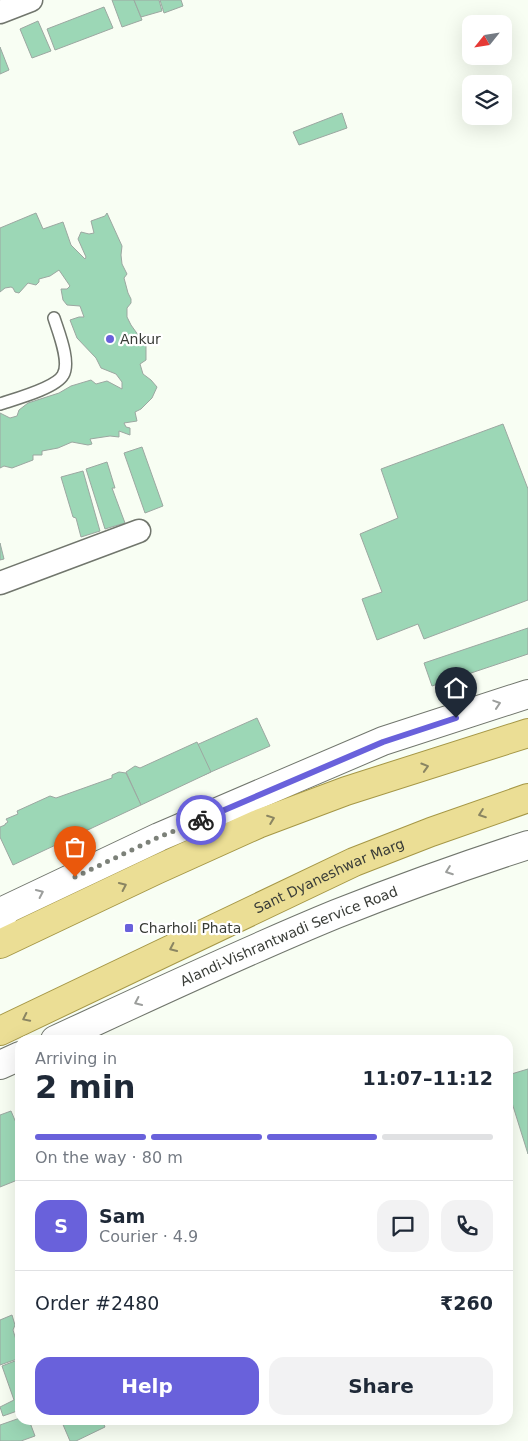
<!DOCTYPE html>
<html lang="en">
<head>
<meta charset="utf-8">
<style>
	body { margin:0; font-family:"DejaVu Sans",sans-serif; background:#f2f2f3; color:#1f2937; height:100vh; display:flex; flex-direction:column; font-size:19px; white-space:nowrap }
	* { box-sizing:border-box; margin:0 }
	p { font-size:16px; color:#747a83 }
	.icon { flex:none; width:28px; height:28px; fill:none; stroke:currentColor; stroke-width:2; stroke-linecap:round; stroke-linejoin:round }
	.map { position:relative; flex:1; overflow:hidden }
	.sheet { position:absolute; left:15px; top:1035px; width:498px; height:390px; display:flex; flex-direction:column; background:#fff; border-radius:15px; box-shadow:0 5px 20px #0002 }
	.sheet>* { flex:none }
	.needle { width:32px; rotate:240deg }
	.fabs { position:absolute; left:462px; top:15px; display:grid; gap:10px }
	.fabs a { display:grid; place-items:center; width:50px; height:50px; border-radius:10px; background:#fff; box-shadow:0 5px 20px #0002; font-size:25px }
	.pin { position:absolute; display:grid; place-items:center; width:42px; height:42px; color:#fff; margin:-51px -21px; border-radius:50% 50% 50% 0; rotate:-45deg; box-shadow:0 0 5px #0007 }
	.pin .icon { rotate:45deg }
	.courier { position:absolute; display:grid; place-items:center; width:50px; height:50px; margin:-25px; border:4px solid #6961db; border-radius:50%; background:#fff; color:#222; box-shadow:0 1px 6px #0007 }
	.headline em { font-style:normal; font-weight:700 }
	.headline div { display:flex; flex-direction:column-reverse }
	.headline { display:flex; align-items:center; justify-content:space-between; height:85px; padding:0 20px }
	h1 { font-size:32px; font-weight:700; line-height:38px }
	.bar { display:grid; grid-template-columns:repeat(4,1fr); gap:8px 5px; align-content:center; height:60px; padding:0 20px }
	.bar i { height:6px; border-radius:4px; background:#e0e1e3 }
	.bar .on { background:#6961db }
	.bar p { grid-column:span 4 }
	.line { display:flex; align-items:center; gap:12px; padding:0 20px; border-top:1px solid #e0e1e3 }
	.line div { flex:1 }
	.round { display:grid; place-items:center; flex:none; width:52px; height:52px; border-radius:15px; background:#f2f2f3 }
	.primary-button { display:flex; gap:10px; margin-top:auto; padding:10px 20px }
	.primary-button a { flex:1; height:58px; border-radius:15px; background:#6961db; color:#fff; font-size:20px; font-weight:700; line-height:58px; text-align:center }
	.primary-button a+a { background:#f2f2f3; color:#1f2937 }
	.map>svg:first-child { display:block }
	.building { fill:#9cd7b6; stroke:#9ca7a1 }
	.lines { fill:none; stroke-linecap:round; stroke-linejoin:round }
	.service-casing { stroke:#71766d; stroke-width:14 }
	.minor-casing { stroke:#71766d; stroke-width:25 }
	.tertiary-casing { stroke:#71766d; stroke-width:30 }
	.primary-casing { stroke:#a59746; stroke-width:30 }
	.service { stroke:#fff; stroke-width:11 }
	.minor { stroke:#fff; stroke-width:22 }
	.tertiary { stroke:#fff; stroke-width:28 }
	.primary { stroke:#ebde95; stroke-width:28 }
	.oneway { stroke:#9c9e9c }
	.oneway2 { stroke:#8a8562 }
	.done { stroke:#7c8179; stroke-width:5; stroke-dasharray:0 9 }
	.route { stroke:#6961db; stroke-width:6 }
	.poi-dot { fill:#6961db; stroke:#fff; stroke-width:2 }
	.labels { text-anchor:middle; stroke-width:4.5; stroke-linejoin:round; paint-order:stroke }
	.poi-label { font-size:14px; fill:#3a3d38; stroke:#fff; text-anchor:start }
	.street-label { font-size:14px; fill:#3a3d38; stroke:#fff }
</style>
</head>
<body>
<div class="map">
<svg width="528" height="1441" viewBox="0 0 528 1441">
	<rect width="100%" height="100%" fill="#f8fef3"/>
	<g class="building">
		<path d="M112,0H134L142,20L122,27Z"/>
		<path d="M134,0H159L162,11L141,17Z"/>
		<path d="M160,0H181L183,6L164,13Z"/>
		<path d="M104,7L113,28L55,50L47,29Z"/>
		<path d="M38,21L51,51L32,58L20,29Z"/>
		<path d="M0,47L9,70L0,74Z"/>
		<path d="M342,113L347,128L299,145L293,132Z"/>
		<path d="M36,213L43,229L63,222L71,245L85,259L86,257L78,239L81,232L89,234L94,233L91,221L105,216L107,213L122,246L121,255L122,264L127,274L124,278L128,293L131,299V303L127,308V317L131,325L146,346V360L140,364L143,374L151,380L157,387L152,398L141,409L135,412L137,421L124,423L126,427L130,428V435L119,431V437L110,436L90,439L92,444L88,445L72,442L58,448L42,451V455H33V460L12,468L4,466L0,468V413L10,418L17,416L19,410L28,403L59,393L71,386L91,380L96,384L107,381L122,389V382L116,374L101,368L96,358L77,338L70,320L79,317H84L80,306L67,305L63,300L61,289H67L70,286L59,270L50,276L39,279V282L36,285L28,283L19,293L15,292L13,288L11,287L5,288L0,292V228Z"/>
		<path d="M503,424L528,489V600L424,639L418,624L377,640L362,599L382,592L360,534L398,518L381,469Z"/>
		<path d="M142,447L163,506L145,513L124,453Z"/>
		<path d="M107,462L115,488H112L125,523L105,529L86,469Z"/>
		<path d="M83,471L100,531L81,537L76,518L73,517L61,477Z"/>
		<path d="M0,543L4,559L0,560Z"/>
		<path d="M528,628V654L432,686L424,663Z"/>
		<path d="M257,718L270,746L204,775L192,747Z"/>
		<path d="M197,742L211,772L141,805L126,772L135,766L140,768Z"/>
		<path d="M119,772L126,773L141,805L13,865L0,837V827L5,825V824L8,822L6,819L18,814L17,811L50,796L56,798L112,778V775Z"/>
		<path d="M528,1069V1154L508,1090V1075Z"/>
		<path d="M11,1111L20,1132V1179L0,1187V1115Z"/>
		<path d="M12,1315L15,1325L13,1330L17,1343L20,1342V1358L0,1365V1320Z"/>
		<path d="M20,1359V1410L3,1416L0,1407L14,1400L2,1366Z"/>
		<path d="M20,1418V1420H29L35,1436L21,1441H0V1425Z"/>
		<path d="M61,1420H102L105,1427L76,1441H70Z"/>
	</g>
	<g class="lines">
		<g class="service-casing">
			<path id="service" d="M0,404C15,399 56,388 63,375C71,362 58,331 54,318"/>
		</g>
		<g class="minor-casing">
			<g id="minor">
				<path d="M0,12L31,0"/>
				<path d="M0,583L139,531"/>
			</g>
		</g>
		<g class="tertiary-casing">
			<g id="tertiary">
				<path d="M0,919L7,909L159,837L383,741L528,694"/>
				<path id="s1" d="M55,1040C148,997 241,953 336,914C399,889 463,866 528,845"/>
				<path d="M0,1065L20,1056"/>
			</g>
		</g>
		<g class="primary-casing">
			<g id="primary">
				<path d="M0,944L156,870L258,824L346,791L528,733"/>
				<path id="s2" d="M0,1031L354,862L431,832L528,798"/>
			</g>
		</g>
		<use href="#service" class="service"/>
		<use href="#minor" class="minor"/>
		<use href="#tertiary" class="tertiary"/>
		<use href="#primary" class="primary"/>
	</g>
	<defs><path id="oneway-chevron" d="M-2-3.5L2.5 0L-2 3.5" fill="none" stroke-width="1.6" stroke-linecap="round" stroke-linejoin="round" transform="scale(1.25)"/></defs>
	<g class="oneway">
		<use href="#oneway-chevron" transform="translate(497 704) rotate(-18)"/>
		<use href="#oneway-chevron" transform="translate(449 871) rotate(160)"/>
		<use href="#oneway-chevron" transform="translate(40 893) rotate(-25)"/>
		<use href="#oneway-chevron" transform="translate(138 1002) rotate(155)"/>
	</g>
	<g class="oneway2">
		<use href="#oneway-chevron" transform="translate(425 767) rotate(-17)"/>
		<use href="#oneway-chevron" transform="translate(482 814) rotate(160)"/>
		<use href="#oneway-chevron" transform="translate(271 819) rotate(-21)"/>
		<use href="#oneway-chevron" transform="translate(123 886) rotate(-25)"/>
		<use href="#oneway-chevron" transform="translate(173 948) rotate(155)"/>
		<use href="#oneway-chevron" transform="translate(26 1018) rotate(154)"/>
	</g>
	<g class="lines">
		<path class="done" d="M75,877L159,837L201,820"/>
		<path class="route" d="M201,820L383,742L456,718"/>
	</g>
	<g class="poi-dot">
		<circle cx="110" cy="339" r="5"/>
		<rect x="124" y="923" width="10" height="10" rx="2.5"/>
	</g>
	<g class="labels">
		<g class="poi-label">
			<text x="120" y="344">Ankur</text>
			<text x="139" y="933">Charholi Phata</text>
		</g>
		<g class="street-label">
			<text dy="5" stroke="none"><textPath href="#s2" startOffset="364">Sant Dyaneshwar Marg</textPath></text>
			<text dy="5" stroke="none"><textPath href="#s1" startOffset="256">Alandi-Vishrantwadi Service Road</textPath></text>
		</g>
	</g>
</svg>
<div class="fabs">
<a><svg class="needle" viewBox="-14 -14 28 28"><path d="M0-13l5 13h-10z" fill="#e53935"/><path d="M0 13l5-13h-10z" fill="#747a83"/></svg></a>
<a><svg class="icon" aria-label="layers" viewBox="0 0 24 24"><path d="M12 4l9 5-9 5-9-5zM3 14l9 5 9-5"/></svg></a>
</div>
<div class="pin" style="left:75px;top:877px;background:#ea580c"><svg class="icon" aria-label="bag" viewBox="0 0 24 24"><path d="M5 8h14l-1 12H6zM9 8a3 3 0 0 1 6 0"/></svg></div>
<div class="pin" style="left:456px;top:718px;background:#1f2937"><svg class="icon" aria-label="home" viewBox="0 0 24 24"><path d="M3 11l9-7 9 7M6 9v11h12V9"/></svg></div>
<div class="courier" style="left:201px;top:820px"><svg class="icon" aria-label="bike" viewBox="0 0 24 24"><circle cx="6" cy="16" r="4"/><circle cx="18" cy="16" r="4"/><path d="M6 16l4-8h5l3 8M10 8l3 8H6M13 5h3"/></svg></div>
<section class="sheet">
<div class="headline"><div><h1>2 min</h1><p>Arriving in</p></div><em>11:07–11:12</em></div>
<div class="bar"><i class="on"></i><i class="on"></i><i class="on"></i><i></i><p>On the way · 80 m</p></div>
<div class="line" style="height:90px"><b class="round" style="background:#6961db;color:#fff">S</b><div><b>Sam</b><p>Courier · 4.9</p></div><a class="round"><svg class="icon" aria-label="chat" viewBox="0 0 24 24"><path d="M4 5h16v11H9l-5 4z"/></svg></a><a class="round"><svg class="icon" aria-label="phone" viewBox="0 0 24 24"><path d="M5 4h4l2 5-3 2q2 4 5 5l2-3 5 2v4C11 20 4 13 5 4z"/></svg></a></div>
<div class="line" style="height:65px"><div>Order #2480</div><b>₹260</b></div>
<div class="primary-button"><a>Help</a><a>Share</a></div>
</section>
</div>
</body>
</html>
